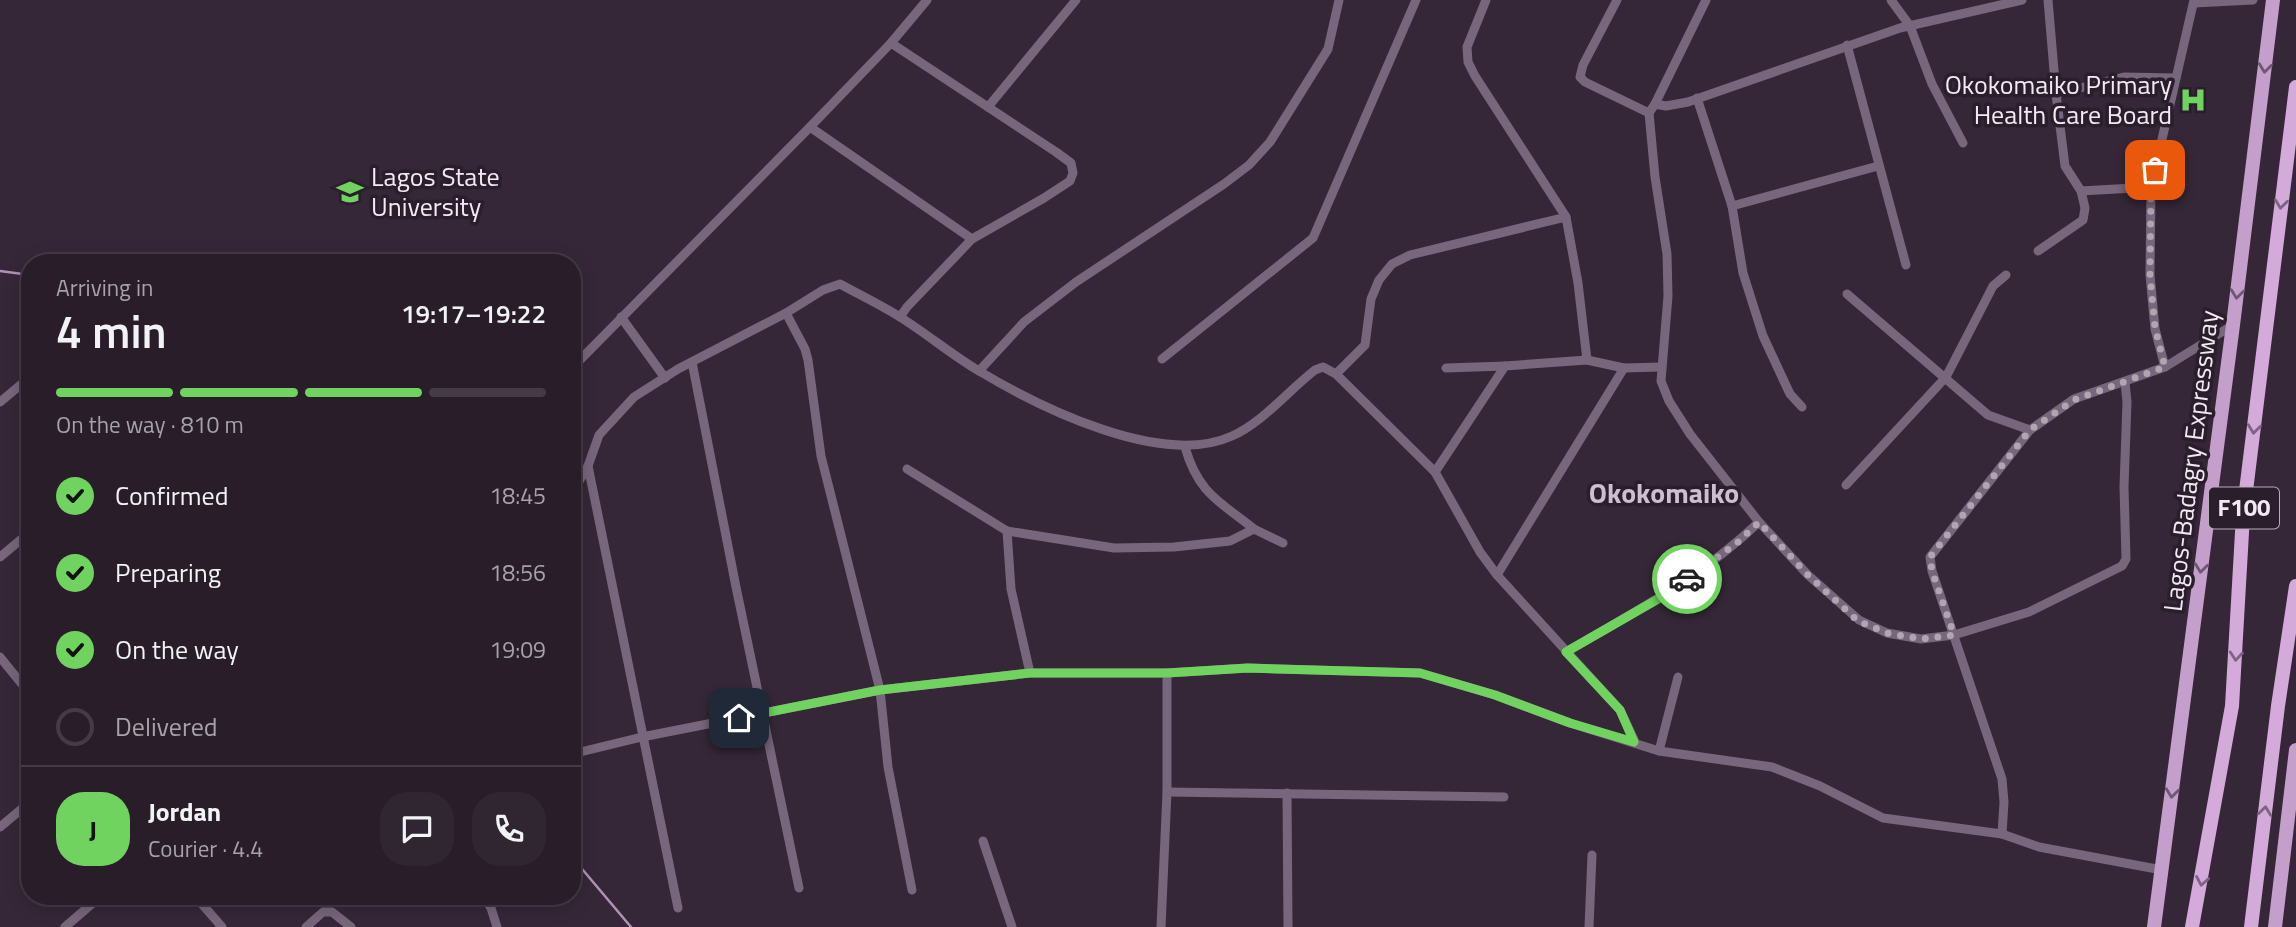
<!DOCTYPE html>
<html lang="en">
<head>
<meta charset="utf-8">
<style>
	body { margin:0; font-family:"Titillium Web",sans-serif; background:#302631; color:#f1f3f6; height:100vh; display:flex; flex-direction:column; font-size:26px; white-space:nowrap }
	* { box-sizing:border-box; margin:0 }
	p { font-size:23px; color:#a5a2a8 }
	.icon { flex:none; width:38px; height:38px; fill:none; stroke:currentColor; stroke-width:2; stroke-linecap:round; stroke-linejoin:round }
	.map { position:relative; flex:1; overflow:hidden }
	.sheet { position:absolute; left:21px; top:254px; width:560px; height:651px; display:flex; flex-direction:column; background:#281d29; border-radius:28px; box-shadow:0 4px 18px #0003,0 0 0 2px #443b46 }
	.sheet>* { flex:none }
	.pin { position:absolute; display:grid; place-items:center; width:60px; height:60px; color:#fff; margin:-30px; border-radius:14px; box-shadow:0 4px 10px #0006 }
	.courier { position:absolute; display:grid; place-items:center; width:70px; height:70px; margin:-35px; border:5px solid #70d35f; border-radius:50%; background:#fff; color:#222; box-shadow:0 2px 9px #0007 }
	.headline em { font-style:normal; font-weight:600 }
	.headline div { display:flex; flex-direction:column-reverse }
	.headline { display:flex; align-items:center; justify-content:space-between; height:119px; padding:0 35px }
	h1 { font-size:46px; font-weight:600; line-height:52px }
	.bar { display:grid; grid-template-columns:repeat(4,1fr); gap:10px 7px; align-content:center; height:84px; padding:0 35px }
	.bar i { height:9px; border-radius:5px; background:#443b46 }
	.bar .selected { background:#70d35f }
	.bar p { grid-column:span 4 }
	.line { display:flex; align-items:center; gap:18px; padding:0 35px; border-top:2px solid #443b46 }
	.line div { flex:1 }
	.round { display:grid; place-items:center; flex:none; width:74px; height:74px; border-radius:28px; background:#302631 }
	ol { padding:0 35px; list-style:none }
	li { display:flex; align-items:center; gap:21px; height:77px }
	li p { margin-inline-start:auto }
	li .icon { padding:7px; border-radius:50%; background:#70d35f; color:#111; stroke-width:4 }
	li:last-child { color:#a5a2a8 }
	li i { width:38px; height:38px; border:4px solid #443b46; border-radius:50% }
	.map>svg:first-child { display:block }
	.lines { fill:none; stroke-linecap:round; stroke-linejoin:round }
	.stream { stroke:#b091b6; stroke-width:2.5 }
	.minor { stroke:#78667c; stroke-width:9 }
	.primary { stroke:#c49fcb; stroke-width:14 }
	.trunk { stroke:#d3aada; stroke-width:14 }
	.oneway { stroke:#6f5874 }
	.oneway2 { stroke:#7e6484 }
	.done { stroke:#b0a5b1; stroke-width:7; stroke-dasharray:0 12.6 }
	.route { stroke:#70d35f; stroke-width:9 }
	.labels { text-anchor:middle; stroke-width:7; stroke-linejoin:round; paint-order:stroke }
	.shield { fill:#2a1e2d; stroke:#b6acb8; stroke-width:2 }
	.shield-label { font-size:24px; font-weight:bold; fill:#f2e9f3 }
	.poi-label { font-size:26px; fill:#f2e9f3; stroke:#2a1e2d; text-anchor:end }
	.street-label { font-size:26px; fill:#f2e9f3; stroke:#2a1e2d }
	.neighbourhood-label { font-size:28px; font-weight:bold; fill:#cfbed2; stroke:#2a1e2d }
</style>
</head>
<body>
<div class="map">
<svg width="2296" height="927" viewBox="0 0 2296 927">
	<rect width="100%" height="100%" fill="#352737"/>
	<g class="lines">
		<g class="stream">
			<path d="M0,271L30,275"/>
			<path d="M572,857L631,927"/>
		</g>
		<g class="minor">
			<path d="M1486,0L1467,47L1468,62L1475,76L1566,217L1578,283L1587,360"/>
			<path d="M1617,0L1583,65L1580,77L1585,82L1649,113L1655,104L1666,106L1688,102L1900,28L2022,0"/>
			<path d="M1891,0L1910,26L1932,84L1963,143"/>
			<path d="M2048,0L2056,94L2065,166L2081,191L2151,187"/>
			<path d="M2194,3L2253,0"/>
			<path d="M891,43L1056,152L1071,163L1073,173L1070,181L1044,198L972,239L907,307L900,317"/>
			<path d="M1847,45L1906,265"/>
			<path d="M2056,94L2124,77L2176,78"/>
			<path d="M1697,98L1732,206L1743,273L1763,336L1790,394L1802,407"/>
			<path d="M1655,104L1706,0"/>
			<path d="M988,107L1076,0"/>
			<path d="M1649,113L1655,177L1667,254L1668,296L1661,381L1669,401L1690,434L1759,522L1808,575L1859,620L1887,633L1921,639L1954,635L2029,612L2122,566L2126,559L2124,487L2127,402L2125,382"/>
			<path d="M810,127L972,239"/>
			<path d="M1732,206L1878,166"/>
			<path d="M2038,251L2083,220L2085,208L2081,191"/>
			<path d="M1847,294L1988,415L2030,430"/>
			<path d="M786,313L805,349L808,360L821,456L880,690L888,767L912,890"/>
			<path d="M621,317L665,378"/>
			<path d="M1162,359L1313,238L1416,0"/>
			<path d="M692,362L736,587L799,888"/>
			<path d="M2165,367L2155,329L2150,275L2151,187L2194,0"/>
			<path d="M572,368L810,127L891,43L927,0"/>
			<path d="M1446,368L1505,366"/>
			<path d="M979,371L1024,322L1076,282L1224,184L1249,165L1270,142L1328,49L1339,0"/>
			<path d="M1336,374L1365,345L1371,299L1379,280L1392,264L1410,255L1566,217"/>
			<path d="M0,402L30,377"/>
			<path d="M1185,447C1198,493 1219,501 1254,529"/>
			<path d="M588,466L678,908"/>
			<path d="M907,469L1007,531L1114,548L1174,547L1230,541L1254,529L1283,543"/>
			<path d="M1435,472L1505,366L1587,360L1624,368L1661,367"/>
			<path d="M1846,485L1946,377L1993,286L2006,275"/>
			<path d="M572,493L588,466L599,435L634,397L678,369L786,313L823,290L840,284C860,295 881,305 900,317C927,334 952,355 979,371C1041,408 1162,468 1232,436C1262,423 1289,390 1315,370L1323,367L1336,374L1435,472L1480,552L1497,575L1620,710L1635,742"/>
			<path d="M1007,531L1011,589L1030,673"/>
			<path d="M0,557L30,532"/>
			<path d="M1497,575L1624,368"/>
			<path d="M1566,652C1633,613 1703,576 1759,522"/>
			<path d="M0,657L30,694"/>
			<path d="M1659,751L1678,677"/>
			<path d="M572,754L642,737L880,690L1030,673H1167L1247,668L1420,673L1495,695L1570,723L1659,751L1772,767L1820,786L1883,818L2002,834L2039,847L2162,870"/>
			<path d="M1167,792L1504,797"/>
			<path d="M1287,793L1288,927"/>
			<path d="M0,827L30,802"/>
			<path d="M2002,834L2004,802L2002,779L1932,571L1930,557L2030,430L2074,399L2165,367L2233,325"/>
			<path d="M983,841L1012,927"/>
			<path d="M195,896L222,927"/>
			<path d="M483,896L491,908L497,927"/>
			<path d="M65,927L101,896"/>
			<path d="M306,927L323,912H332L351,927"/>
			<path d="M1161,927L1167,792V673"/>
			<path d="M1589,927L1592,855"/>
		</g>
		<g class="primary">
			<path d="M2154,927L2233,325L2273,0"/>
			<path d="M2275,927L2296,750"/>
		</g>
		<g class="trunk">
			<path d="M2192,927L2232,706L2243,515L2296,87"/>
			<path d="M2251,927L2278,706L2296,586"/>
		</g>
	</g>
	<defs><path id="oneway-chevron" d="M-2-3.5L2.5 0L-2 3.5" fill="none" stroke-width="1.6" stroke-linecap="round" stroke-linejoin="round" transform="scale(1.75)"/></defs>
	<g class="oneway">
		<use href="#oneway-chevron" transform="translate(2265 68) rotate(97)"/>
		<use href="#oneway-chevron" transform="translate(2237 294) rotate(97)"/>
		<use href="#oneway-chevron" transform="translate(2201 568) rotate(97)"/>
		<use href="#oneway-chevron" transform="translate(2172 793) rotate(97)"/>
	</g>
	<g class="oneway2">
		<use href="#oneway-chevron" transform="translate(2281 204) rotate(97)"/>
		<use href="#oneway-chevron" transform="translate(2254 429) rotate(97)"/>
		<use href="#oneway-chevron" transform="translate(2236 656) rotate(95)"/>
		<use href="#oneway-chevron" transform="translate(2265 811) rotate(-83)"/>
		<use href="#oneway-chevron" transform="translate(2202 881) rotate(100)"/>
	</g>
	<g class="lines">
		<path class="done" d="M1687,579L1737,543L1759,522L1808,575L1858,621L1887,633L1921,639L1954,635L1932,571L1930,557L2030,430L2074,400L2165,367L2155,328L2150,275L2151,187L2155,170"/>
		<path class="route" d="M739,718L880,690L1030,673H1167L1248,668L1420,673L1495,695L1570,723L1634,742L1620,710L1566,652L1665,595L1687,579"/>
	</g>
	<defs>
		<g id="hospital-bare" transform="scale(2.1)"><path d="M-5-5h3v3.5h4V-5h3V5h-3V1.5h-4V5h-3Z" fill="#70d35f" stroke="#2a1e2d" stroke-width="2.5" paint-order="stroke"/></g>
		<g id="university-bare" transform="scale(2.1)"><path d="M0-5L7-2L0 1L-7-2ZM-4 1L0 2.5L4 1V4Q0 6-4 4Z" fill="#70d35f" stroke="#2a1e2d" stroke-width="2.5" paint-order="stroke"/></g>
	</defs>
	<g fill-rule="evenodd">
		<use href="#hospital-bare" x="2193" y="100"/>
		<use href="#university-bare" x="350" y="192"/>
	</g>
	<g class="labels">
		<rect class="shield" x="2209" y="487.5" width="70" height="41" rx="5"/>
		<g class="shield-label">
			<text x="2244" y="516">F100</text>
		</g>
		<g class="poi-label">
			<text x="2172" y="94">Okokomaiko Primary<tspan x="2172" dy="30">Health Care Board</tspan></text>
			<text x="371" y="186" text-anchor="start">Lagos State<tspan x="371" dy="30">University</tspan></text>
		</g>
		<g class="street-label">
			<text transform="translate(2191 461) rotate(-83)" y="9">Lagos-Badagry Expressway</text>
		</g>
		<g class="neighbourhood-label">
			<text x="1664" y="503">Okokomaiko</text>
		</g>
	</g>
</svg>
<div class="pin" style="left:2155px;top:170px;background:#ea580c"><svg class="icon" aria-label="bag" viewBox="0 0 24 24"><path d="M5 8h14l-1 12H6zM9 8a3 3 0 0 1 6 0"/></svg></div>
<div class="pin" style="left:739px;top:718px;background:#1f2937"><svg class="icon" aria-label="home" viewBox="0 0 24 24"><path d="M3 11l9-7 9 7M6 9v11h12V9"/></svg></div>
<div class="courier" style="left:1687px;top:579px"><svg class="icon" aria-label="car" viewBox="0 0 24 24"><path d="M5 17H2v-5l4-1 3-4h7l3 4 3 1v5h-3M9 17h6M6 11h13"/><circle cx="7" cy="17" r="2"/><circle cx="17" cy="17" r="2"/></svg></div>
<section class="sheet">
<div class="headline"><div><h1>4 min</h1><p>Arriving in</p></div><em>19:17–19:22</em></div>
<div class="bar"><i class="selected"></i><i class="selected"></i><i class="selected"></i><i></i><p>On the way · 810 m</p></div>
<ol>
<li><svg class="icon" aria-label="check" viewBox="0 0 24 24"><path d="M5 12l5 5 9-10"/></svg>Confirmed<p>18:45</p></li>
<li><svg class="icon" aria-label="check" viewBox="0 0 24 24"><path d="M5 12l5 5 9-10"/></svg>Preparing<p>18:56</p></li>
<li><svg class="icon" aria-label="check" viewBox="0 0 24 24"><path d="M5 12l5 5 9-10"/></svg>On the way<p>19:09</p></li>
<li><i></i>Delivered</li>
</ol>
<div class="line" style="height:126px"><b class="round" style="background:#70d35f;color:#111">J</b><div><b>Jordan</b><p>Courier · 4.4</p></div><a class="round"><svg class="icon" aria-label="chat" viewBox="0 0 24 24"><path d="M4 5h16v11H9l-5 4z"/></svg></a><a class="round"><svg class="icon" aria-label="phone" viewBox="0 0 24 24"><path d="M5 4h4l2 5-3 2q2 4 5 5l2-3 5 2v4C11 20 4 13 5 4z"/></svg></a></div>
</section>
</div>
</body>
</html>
